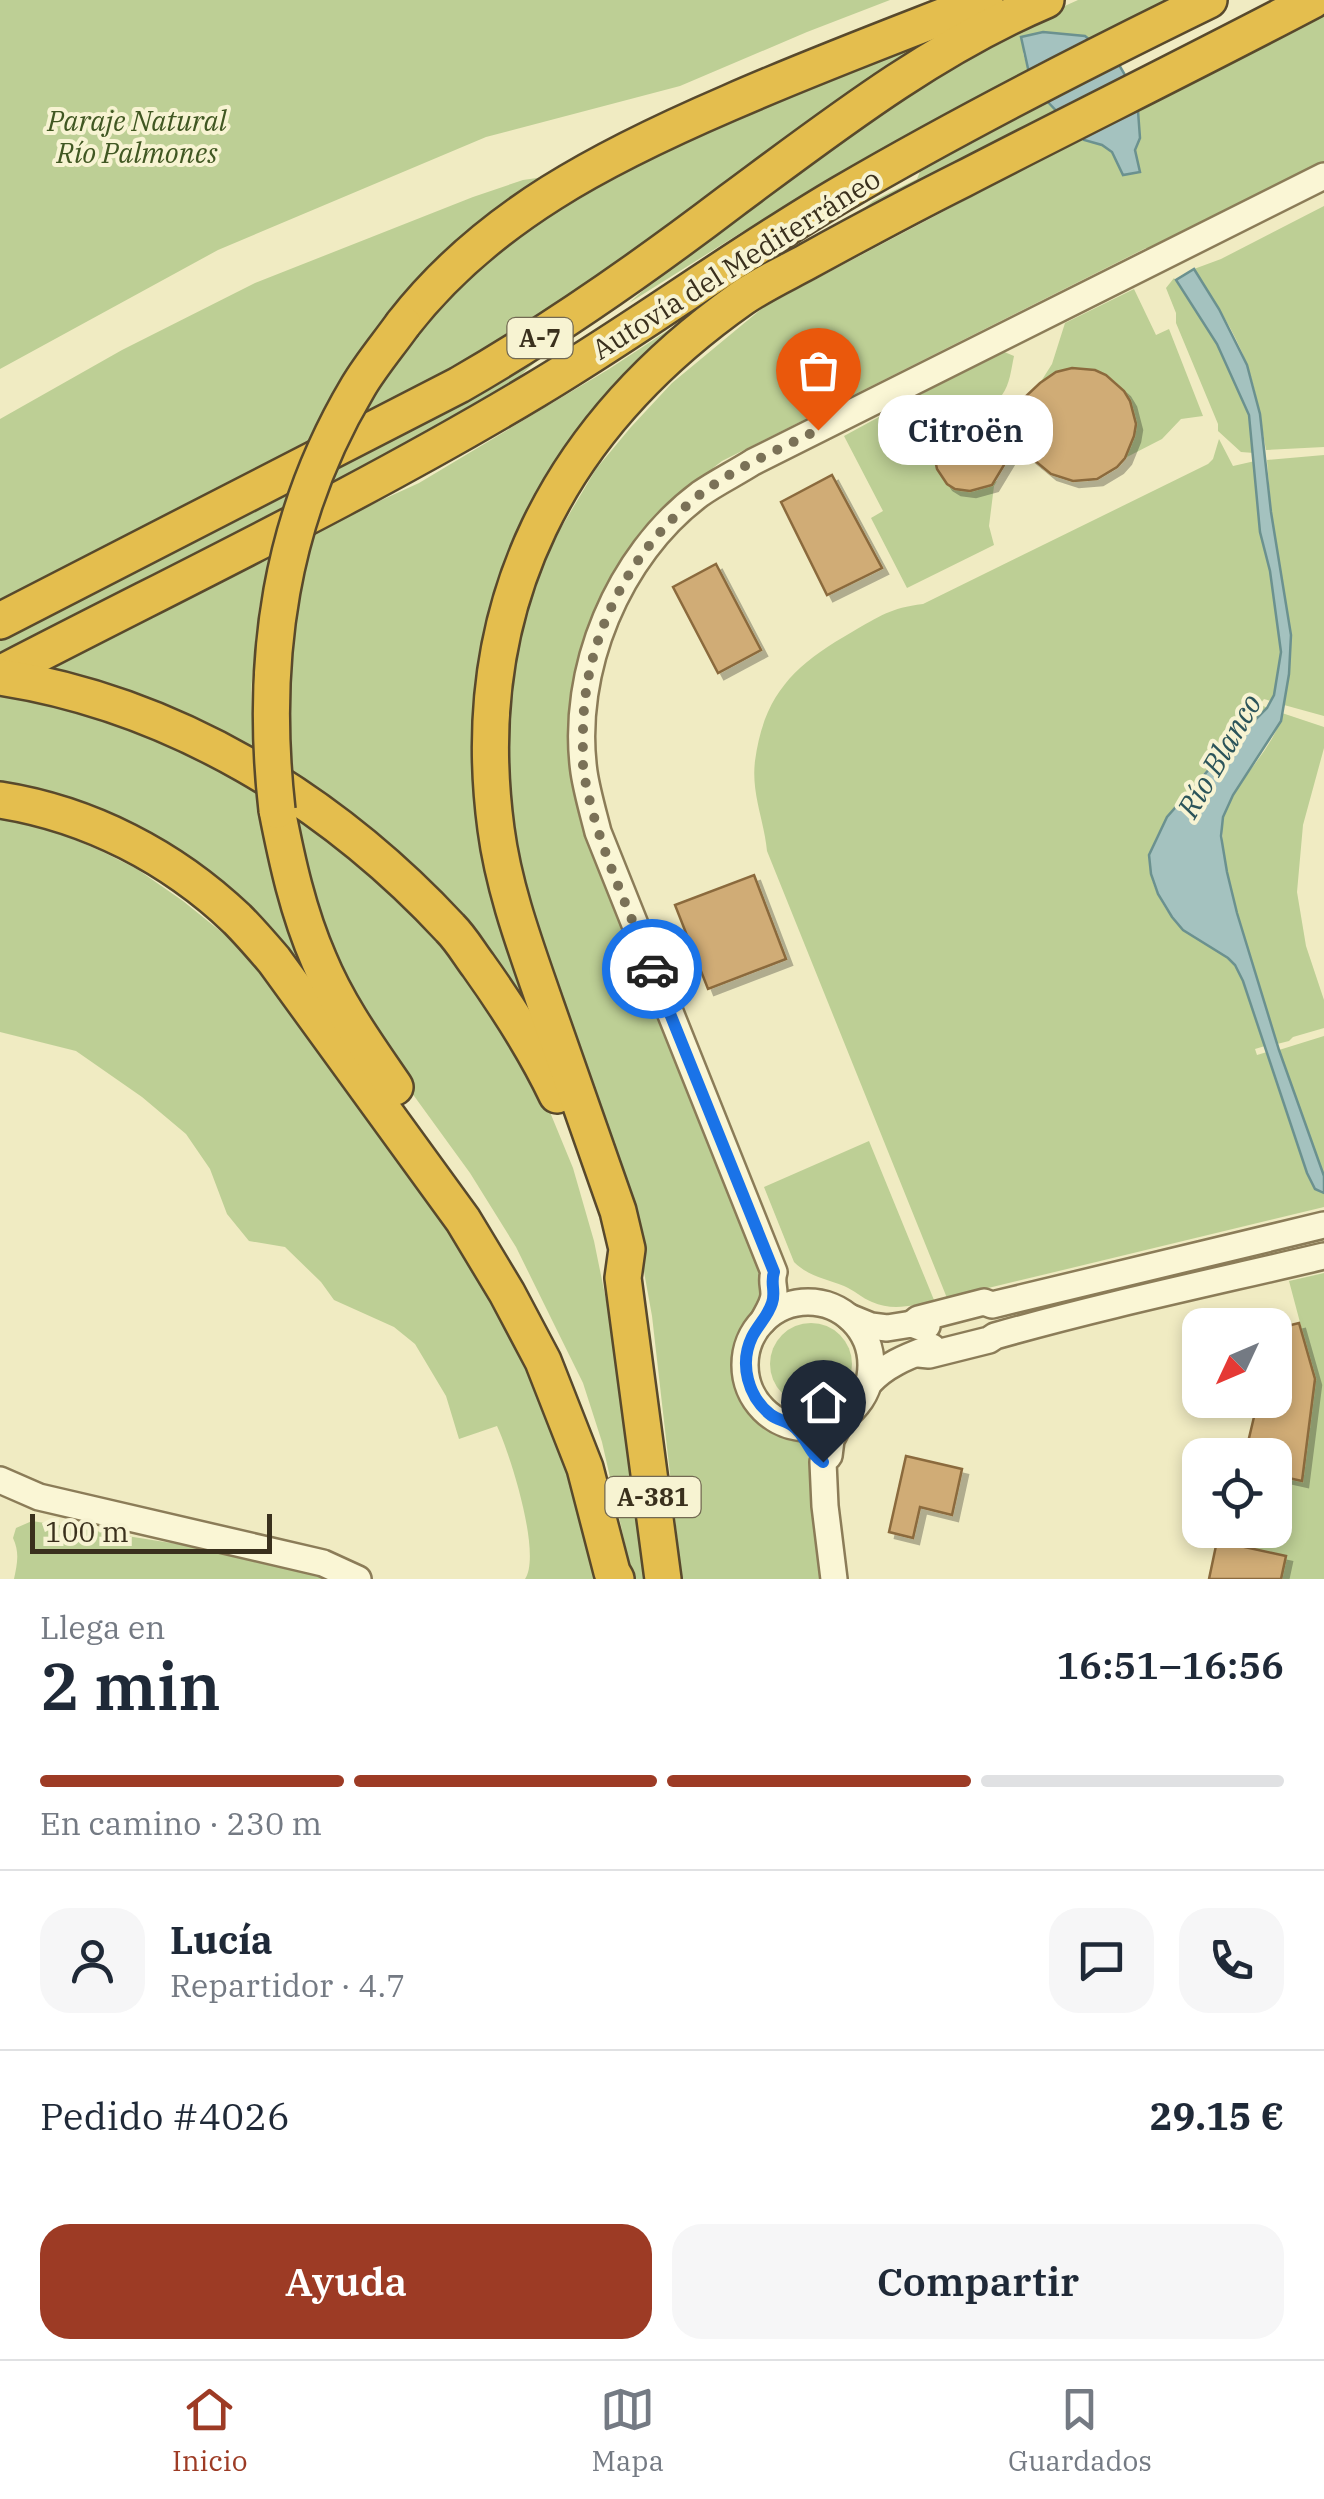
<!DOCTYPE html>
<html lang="es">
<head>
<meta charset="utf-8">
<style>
	body { margin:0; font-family:"IBM Plex Serif",serif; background:#f6f6f7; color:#1f2937; height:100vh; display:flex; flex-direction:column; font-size:38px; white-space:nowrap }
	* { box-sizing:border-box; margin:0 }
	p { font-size:32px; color:#747a83 }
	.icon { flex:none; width:55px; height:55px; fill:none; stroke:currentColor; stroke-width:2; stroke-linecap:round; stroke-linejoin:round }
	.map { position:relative; height:1579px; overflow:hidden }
	.panel { display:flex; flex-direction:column; background:#fff; flex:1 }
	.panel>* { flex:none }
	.needle { width:65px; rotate:226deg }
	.tools { position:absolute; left:1182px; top:1308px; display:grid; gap:20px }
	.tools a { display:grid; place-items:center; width:110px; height:110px; border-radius:20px; background:#fff; box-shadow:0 5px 15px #0003; font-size:50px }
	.scale { position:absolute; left:30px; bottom:25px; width:242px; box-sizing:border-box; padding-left:10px; border:5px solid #3a301d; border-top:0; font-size:28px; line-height:35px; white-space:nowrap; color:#3a301d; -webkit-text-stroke:8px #f7f3d2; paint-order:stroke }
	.pin { position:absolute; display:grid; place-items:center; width:85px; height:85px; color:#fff; margin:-102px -42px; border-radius:50% 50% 50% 0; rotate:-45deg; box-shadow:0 0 10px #0007 }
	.pin .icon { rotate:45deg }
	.courier { position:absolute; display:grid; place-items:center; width:100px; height:100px; margin:-50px; border:8px solid #1a73e8; border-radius:50%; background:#fff; color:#222; box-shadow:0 2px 12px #0007 }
	.bubble { position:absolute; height:70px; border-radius:30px; background:#fff; box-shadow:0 5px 15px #0003; font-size:32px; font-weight:600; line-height:70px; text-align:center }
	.summary em { font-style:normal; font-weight:600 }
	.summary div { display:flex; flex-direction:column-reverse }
	.summary { display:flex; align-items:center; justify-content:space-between; height:170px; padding:0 40px }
	h1 { font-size:65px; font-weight:600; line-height:75px }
	.bar { display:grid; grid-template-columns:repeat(4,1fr); gap:15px 10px; align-content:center; height:120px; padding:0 40px }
	.bar i { height:12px; border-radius:8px; background:#e0e1e3 }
	.bar .selected { background:#9d3b25 }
	.bar p { grid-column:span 4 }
	.line { display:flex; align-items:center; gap:25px; padding:0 40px; border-top:2px solid #e0e1e3 }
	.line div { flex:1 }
	.round { display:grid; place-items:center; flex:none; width:105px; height:105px; border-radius:30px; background:#f6f6f7 }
	.primary-button { display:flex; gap:20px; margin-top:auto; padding:20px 40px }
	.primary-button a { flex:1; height:115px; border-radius:30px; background:#9d3b25; color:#fff; font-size:40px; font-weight:600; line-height:115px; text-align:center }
	.primary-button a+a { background:#f6f6f7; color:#1f2937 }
	.tab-bar { display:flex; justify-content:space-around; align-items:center; height:140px; border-top:2px solid #e0e1e3; background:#fff; font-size:28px; color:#747a83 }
	.tab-bar a { display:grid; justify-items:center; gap:5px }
	.tab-bar .selected { color:#9d3b25 }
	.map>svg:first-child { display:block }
	.green { fill:#bdcf95 }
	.water { fill:#a4c2bf; stroke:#6b918f; stroke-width:2.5 }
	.building { fill:#d0ac76; stroke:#8b6a3d; stroke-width:2.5; filter:url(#shadow) }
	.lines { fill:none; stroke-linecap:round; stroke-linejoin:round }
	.minor-casing { stroke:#8b7c58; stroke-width:30 }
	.highway-casing { stroke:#58492c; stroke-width:40 }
	.minor { stroke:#faf6d5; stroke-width:25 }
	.highway { stroke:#e4be4e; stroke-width:35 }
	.highway-bridge-casing { stroke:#58492c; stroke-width:40; stroke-linecap:butt }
	.highway-bridge { stroke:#e4be4e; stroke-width:35 }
	.done { stroke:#7a7157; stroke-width:10; stroke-dasharray:0 18 }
	.route { stroke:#1a73e8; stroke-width:12 }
	.labels { text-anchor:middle; stroke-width:8; stroke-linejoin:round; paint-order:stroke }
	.shield { fill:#f7f3d2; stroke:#736a53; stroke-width:2.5 }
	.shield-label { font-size:25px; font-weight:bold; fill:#3a301d }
	.park-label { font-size:28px; font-style:italic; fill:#405722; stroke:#f7f3d2 }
	.street-label { font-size:28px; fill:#3a301d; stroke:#f7f3d2 }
	.water-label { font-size:30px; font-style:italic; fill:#2b545a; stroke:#f7f3d2 }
</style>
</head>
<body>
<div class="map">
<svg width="1324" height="1579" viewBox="0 0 1324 1579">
	<defs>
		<filter id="shadow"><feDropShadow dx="6" dy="6" stdDeviation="0" flood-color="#0004"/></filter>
	</defs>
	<rect width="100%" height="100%" fill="#f0ebc2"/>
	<g class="green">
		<path d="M0,0H890L807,32L680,86L486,137L218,250L0,369Z"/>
		<path d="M1078,0H1181L1093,41L1084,36L1043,32L1023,53L1029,73L797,205L742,232L629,303L693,246L786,175L992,39Z"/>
		<path d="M1324,16V163L1151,254L1146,248L722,461L713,468L716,476L632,558L578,747L764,1283C763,1292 763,1305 759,1314C755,1320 748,1325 744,1332C728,1364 741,1411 773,1428C795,1440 802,1436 811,1463L824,1579H682L652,1316L635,1222L623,1172L543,953L527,902L513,834L506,750L510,687L523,617L552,543L596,469L631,427L672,383L765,306L1239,55Z"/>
		<path d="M973,17L866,82L782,140L600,276L514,335L352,425L358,412L464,271L588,180Z"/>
		<path d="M1044,98L1060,114L846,223L873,201L917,179L923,164Z"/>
		<path d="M544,177L499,208L461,241L391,313L340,383L309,445L0,604V419L122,350L255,283L473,197L523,180Z"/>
		<path d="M1324,206V447L1266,450C1261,422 1257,392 1247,365C1235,331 1213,299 1194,269L1221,259Z"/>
		<path d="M1174,278L1217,344L1249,415L1254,453L1241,452L1218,431V424L1176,323V313L1166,288Z"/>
		<path d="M1134,289L1156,335L1169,329L1203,416L1181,419L1162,439L1125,458C1158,397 1095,342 1040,383L1052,364L1065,323Z"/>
		<path d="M708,304L638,363L613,391L487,652L542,1035L284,770L283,670L307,534L419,483L609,369Z"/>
		<path d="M549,350L504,390L468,414L0,658V632Z"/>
		<path d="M1002,351L1014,356C1011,370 1010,384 1002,395C981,424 940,420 916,397Z"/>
		<path d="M901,405L925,417L950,422C909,455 951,513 997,481L994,486L989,526L994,545L907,588L871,518L883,511L844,436Z"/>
		<path d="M1219,439L1233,466L1255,461L1260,532L1270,571L1281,652L1274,695L1271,701L1264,699L1260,704L1267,708C1237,738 1153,818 1150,858C1147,881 1164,910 1180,927C1192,939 1211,945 1225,956C1247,972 1256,1020 1265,1046L1255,1049L1257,1055L1267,1052L1307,1173L1315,1189L1324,1193V1207L947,1298L767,851C764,820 751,793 755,761C764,693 796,664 852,632C880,616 890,608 923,604L1208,464L1213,459Z"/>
		<path d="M1324,455V716L1284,705L1289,674L1291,635L1271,512L1267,460Z"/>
		<path d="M272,550L259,608L251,691L253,750L106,684L45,668Z"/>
		<path d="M0,688L183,744L257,790L269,863L289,926L319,995L255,921L0,786Z"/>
		<path d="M1282,713L1324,727V748L1303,825L1297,892L1306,946L1324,1000V1028L1293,1037L1289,1041L1277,1044C1263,996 1210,855 1225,813C1237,779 1277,745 1282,713Z"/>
		<path d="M290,803L350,848L465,969L545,1100L573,1168L594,1241L614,1339L645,1579H633L602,1442L583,1383L516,1247L470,1173L372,1038L326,947Z"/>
		<path d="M0,817L61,834L101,851L137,869L183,901L240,947L285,1000L482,1273L551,1413L601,1579H525C542,1554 510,1454 497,1426L459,1439L446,1396L415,1344L394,1327L334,1300L321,1282L285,1247L249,1241L227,1214L210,1169L186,1134L142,1097L76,1051L0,1032Z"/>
		<path d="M1324,1036V1176L1279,1050Z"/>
		<path d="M869,1141L934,1300C914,1306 892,1311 872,1302C862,1298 854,1290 844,1286C826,1279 808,1276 794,1262L764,1187Z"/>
		<path d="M1324,1273V1579H1281L1286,1556L1217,1541L1185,1539L1200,1468V1530H1275V1475L1302,1481L1315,1379L1289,1281Z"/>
		<circle cx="811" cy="1364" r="41"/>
		<path d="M32,1521L247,1555L337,1579H14C17,1564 20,1553 13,1538L16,1528Z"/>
	</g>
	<g class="water">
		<path d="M1043,32L1085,36L1118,63L1125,75L1138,111L1140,138L1135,150L1140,172L1123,175L1112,152L1102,145L1084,140L1046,100L1029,73L1021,37Z"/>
		<path d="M1194,269L1219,309L1247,365L1260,414L1271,512L1291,635L1289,674L1281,721L1233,795L1223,817L1221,836L1227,872L1237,913L1279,1050L1324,1176V1193L1315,1189L1307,1173L1243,981L1235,965L1228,958L1183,930L1172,917L1158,894L1151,874L1149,855L1167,817L1233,742L1267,708L1274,695L1281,652L1270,571L1260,532L1249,415L1217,344L1176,280Z"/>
	</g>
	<g class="building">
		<path d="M1072,368L1095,370L1106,375L1124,391L1130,401L1136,424L1134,436L1125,458L1117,467L1097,479L1073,481L1051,474L1028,455L1019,454L1010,455L992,485L970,491L955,489L947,484L937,469L933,450L935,441L946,425L962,417L980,418L994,414L1022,400L1040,383L1056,372Z"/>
		<path d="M832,475L882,568L827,595L781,502Z"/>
		<path d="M716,564L761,650L718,673L673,587Z"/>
		<path d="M754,875L786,959L708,989L675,905Z"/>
		<path d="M1299,1323L1315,1379L1302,1481L1275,1475V1455H1245L1258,1400H1275V1329Z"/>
		<path d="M906,1456L962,1469L952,1515L920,1507L913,1538L889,1532Z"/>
		<path d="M1217,1541L1286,1556L1281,1579H1209Z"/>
	</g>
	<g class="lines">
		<g class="minor-casing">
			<g id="minor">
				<circle cx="808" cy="1365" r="63"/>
				<path d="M849,1317L871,1326L887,1328L912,1324L920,1327L927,1326"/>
				<path d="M763,1321C767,1313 774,1303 774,1294C774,1285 771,1281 774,1272L598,832C593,812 587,792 584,772C570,671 618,555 700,494C717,482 736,473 753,462L1324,176"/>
				<path d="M912,1324L918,1319L984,1302L992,1305L1324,1225"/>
				<path d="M919,1354L929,1355L989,1340L995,1336C1104,1305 1214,1282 1324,1256"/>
				<path d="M869,1383C886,1364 909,1356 932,1347"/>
				<path d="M0,1480L39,1497L323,1563L358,1579"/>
				<path d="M834,1579L825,1506L823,1462L829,1456L831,1440L843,1417"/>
			</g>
		</g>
		<g class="highway-casing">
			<g id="highway">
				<path d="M403,324C487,216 606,156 729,103C813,66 899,34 985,0"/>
				<path d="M0,621L459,385C555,330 643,268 731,201C831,127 931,49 1046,0"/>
				<path d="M0,674C179,581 362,494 535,390C639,328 737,255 841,194C961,124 1084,61 1209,0"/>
				<path d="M0,677C174,704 331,800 450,928C461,939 469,953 478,965C508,1007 535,1049 557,1095"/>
				<path d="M0,800C89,814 172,857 237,919C250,932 262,946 274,960L463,1220L507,1293L543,1361L585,1468L612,1572L616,1579"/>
				<path d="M277,810C287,861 298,912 319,960C338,1006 367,1046 395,1087"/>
				<path d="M663,1579L623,1278L627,1249L618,1211C594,1143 570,1075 546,1006C526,948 504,890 496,829C466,604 559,427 742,298C762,284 786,273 808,261C859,233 911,205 963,179C1079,119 1197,61 1313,0"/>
			</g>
		</g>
		<use href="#minor" class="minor"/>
		<use href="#highway" class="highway"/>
		<g class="highway-bridge-casing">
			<path id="highway-bridge" d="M277,810C260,660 280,518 358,387C371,365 388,345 403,324"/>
		</g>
		<use href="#highway-bridge" class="highway-bridge"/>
	</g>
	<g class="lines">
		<path class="done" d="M652,969C627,905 596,842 584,774C582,762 583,749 583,736C582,644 626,554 698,496C734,468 778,450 818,430"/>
		<path class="route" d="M652,969L774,1272C770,1283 776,1292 772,1303C768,1316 758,1325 752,1337C739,1364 748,1397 771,1415C778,1420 786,1421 793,1426C806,1435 809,1454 823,1462"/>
	</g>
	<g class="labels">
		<g class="shield">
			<rect x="507.5" y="318" width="65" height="40" rx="8"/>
			<rect x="605.5" y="1477" width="95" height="40" rx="8"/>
		</g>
		<g class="shield-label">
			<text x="540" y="347">A-7</text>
			<text x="653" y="1506">A-381</text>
		</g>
		<g class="park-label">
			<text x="137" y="131">Paraje Natural<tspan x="137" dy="32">Río Palmones</tspan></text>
		</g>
		<g class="street-label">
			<text transform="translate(736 264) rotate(-32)" y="10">Autovía del Mediterráneo</text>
		</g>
		<g class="water-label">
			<text transform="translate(1220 756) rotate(-60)" y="10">Río Blanco</text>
		</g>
	</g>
</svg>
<div class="tools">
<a><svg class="needle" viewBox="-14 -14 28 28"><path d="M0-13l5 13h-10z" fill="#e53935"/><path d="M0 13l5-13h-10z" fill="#747a83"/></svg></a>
<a><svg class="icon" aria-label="locate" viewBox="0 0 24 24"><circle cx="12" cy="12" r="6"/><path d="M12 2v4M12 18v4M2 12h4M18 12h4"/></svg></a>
</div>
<div class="scale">100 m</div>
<div class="pin" style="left:818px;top:430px;background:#ea580c"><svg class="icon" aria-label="bag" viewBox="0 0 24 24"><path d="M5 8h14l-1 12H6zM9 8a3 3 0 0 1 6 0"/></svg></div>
<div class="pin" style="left:823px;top:1462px;background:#1f2937"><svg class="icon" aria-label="home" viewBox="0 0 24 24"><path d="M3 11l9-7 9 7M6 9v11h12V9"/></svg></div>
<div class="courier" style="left:652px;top:969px"><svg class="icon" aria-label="car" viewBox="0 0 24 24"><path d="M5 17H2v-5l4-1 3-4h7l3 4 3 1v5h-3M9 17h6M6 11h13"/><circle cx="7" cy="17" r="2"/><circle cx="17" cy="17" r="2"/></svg></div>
<div class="bubble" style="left:878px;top:395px;width:175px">Citroën</div>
</div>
<section class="panel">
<div class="summary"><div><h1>2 min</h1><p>Llega en</p></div><em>16:51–16:56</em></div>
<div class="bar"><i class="selected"></i><i class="selected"></i><i class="selected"></i><i></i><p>En camino · 230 m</p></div>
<div class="line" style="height:180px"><a class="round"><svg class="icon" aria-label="person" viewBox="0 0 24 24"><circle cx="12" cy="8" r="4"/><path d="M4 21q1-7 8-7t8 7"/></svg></a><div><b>Lucía</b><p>Repartidor · 4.7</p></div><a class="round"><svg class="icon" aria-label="chat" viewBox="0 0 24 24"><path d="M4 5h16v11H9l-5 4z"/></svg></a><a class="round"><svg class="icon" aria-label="phone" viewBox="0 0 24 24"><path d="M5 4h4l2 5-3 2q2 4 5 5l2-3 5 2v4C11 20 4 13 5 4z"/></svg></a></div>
<div class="line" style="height:130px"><div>Pedido #4026</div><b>29.15 €</b></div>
<div class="primary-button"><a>Ayuda</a><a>Compartir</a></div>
</section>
<nav class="tab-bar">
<a class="selected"><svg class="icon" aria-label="home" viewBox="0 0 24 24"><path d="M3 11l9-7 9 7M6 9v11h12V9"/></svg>Inicio</a>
<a><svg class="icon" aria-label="map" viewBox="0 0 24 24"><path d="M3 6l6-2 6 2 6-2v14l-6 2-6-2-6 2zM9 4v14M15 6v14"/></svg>Mapa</a>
<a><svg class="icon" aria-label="saved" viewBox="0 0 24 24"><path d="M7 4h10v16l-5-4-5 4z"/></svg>Guardados</a>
</nav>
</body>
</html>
